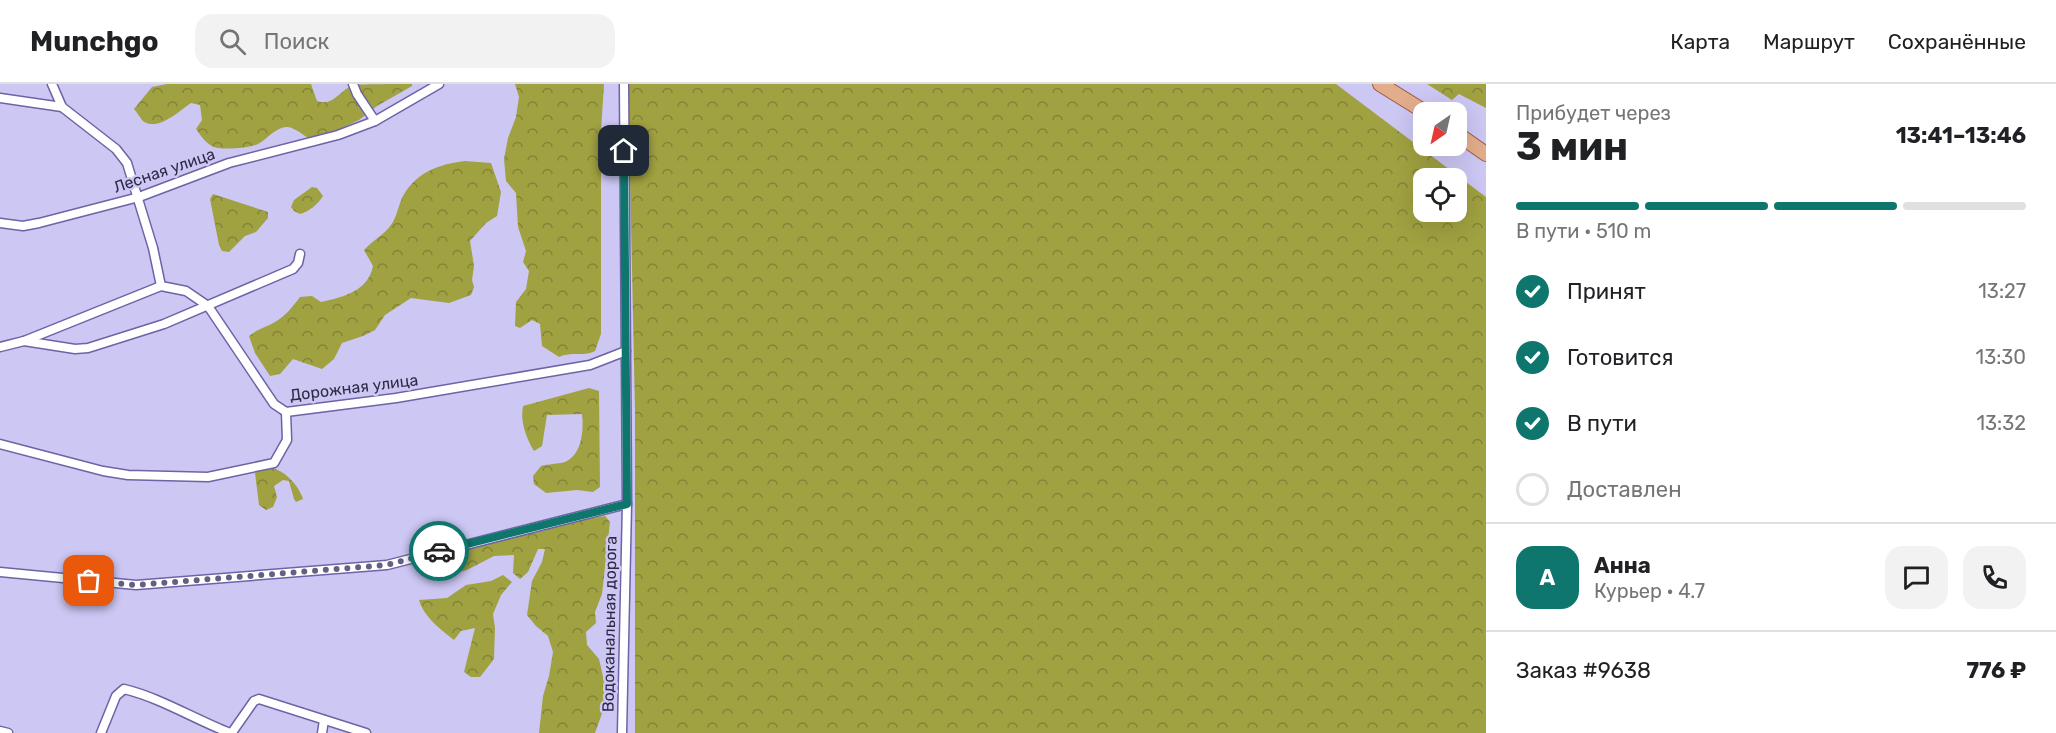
<!DOCTYPE html>
<html lang="ru">
<head>
<meta charset="utf-8">
<style>
	body { margin:0; font-family:Rubik,sans-serif; background:#f2f2f2; color:#202124; height:100vh; display:flex; flex-direction:column; font-size:22px; white-space:nowrap }
	* { box-sizing:border-box; margin:0 }
	p { font-size:20px; color:#757577 }
	.icon { flex:none; width:33px; height:33px; fill:none; stroke:currentColor; stroke-width:2; stroke-linecap:round; stroke-linejoin:round }
	.map { position:relative; flex:1; overflow:hidden }
	.drawer { display:flex; flex-direction:column; background:#fff; width:570px }
	.drawer>* { flex:none }
	.needle { width:39px; rotate:214deg }
	.controls { position:absolute; left:1413px; top:18px; display:grid; gap:12px }
	.controls a { display:grid; place-items:center; width:54px; height:54px; border-radius:12px; background:#fff; box-shadow:0 6px 24px #0002; font-size:30px }
	.pin { position:absolute; display:grid; place-items:center; width:51px; height:51px; color:#fff; margin:-26px; border-radius:12px; box-shadow:0 3px 9px #0006 }
	.courier { position:absolute; display:grid; place-items:center; width:60px; height:60px; margin:-30px; border:4px solid #0f766e; border-radius:50%; background:#fff; color:#222; box-shadow:0 2px 8px #0007 }
	.overview em { font-style:normal; font-weight:700 }
	.overview div { display:flex; flex-direction:column-reverse }
	.overview { display:flex; align-items:center; justify-content:space-between; height:102px; padding:0 30px }
	h1 { font-size:39px; font-weight:700; line-height:45px }
	.bar { display:grid; grid-template-columns:repeat(4,1fr); gap:9px 6px; align-content:center; height:72px; padding:0 30px }
	.bar i { height:8px; border-radius:4px; background:#e0e0e0 }
	.bar .selected { background:#0f766e }
	.bar p { grid-column:span 4 }
	.line { display:flex; align-items:center; gap:15px; padding:0 30px; border-top:2px solid #e0e0e0 }
	.line div { flex:1 }
	.round { display:grid; place-items:center; flex:none; width:63px; height:63px; border-radius:18px; background:#f2f2f2 }
	ol { padding:0 30px; list-style:none }
	li { display:flex; align-items:center; gap:18px; height:66px }
	li p { margin-inline-start:auto }
	li .icon { padding:6px; border-radius:50%; background:#0f766e; color:#fff; stroke-width:4 }
	li:last-child { color:#757577 }
	li i { width:33px; height:33px; border:3px solid #e0e0e0; border-radius:50% }
	header { display:flex; align-items:center; gap:36px; box-sizing:border-box; height:84px; padding:0 30px; background:#fff; border-bottom:2px solid #e0e0e0 }
	header strong { font-size:28px }
	nav { display:flex; gap:33px; margin-inline-start:auto; font-size:21px }
	.search { width:420px; height:54px; background:#f2f2f2; display:flex; align-items:center; gap:15px; box-sizing:border-box; padding:0 21px; border-radius:18px; color:#757577; font-size:22px }
	main { display:flex; flex:1; min-height:0 }
	.map>svg:first-child { display:block }
	.forest { fill:url(#forest-crowns); fill-rule:evenodd }
	.lines { fill:none; stroke-linecap:round; stroke-linejoin:round }
	.street-casing { stroke:#6d63a5; stroke-width:11 }
	.primary-casing { stroke:#985b41; stroke-width:16 }
	.street { stroke:#fff; stroke-width:8 }
	.primary { stroke:#e3ad8c; stroke-width:14 }
	.done { stroke:#656083; stroke-width:6; stroke-dasharray:0 10.8 }
	.route { stroke:#0f766e; stroke-width:8 }
	.labels { text-anchor:middle; stroke-width:5; stroke-linejoin:round; paint-order:stroke }
	.street-label { font-size:16px; fill:#2e2946; stroke:#ccc7f3 }
</style>
</head>
<body>
<header>
<strong>Munchgo</strong>
<div class="search"><svg class="icon" aria-label="search" viewBox="0 0 24 24"><circle cx="10" cy="10" r="6"/><path d="M15 15l6 6"/></svg>Поиск</div>
<nav><a>Карта</a><a>Маршрут</a><a>Сохранённые</a></nav>
</header>
<main>
<div class="map">
<svg width="1486" height="649" viewBox="0 0 1486 649">
	<defs>
		<pattern id="forest-crowns" width="20" height="18" patternUnits="userSpaceOnUse" patternTransform="scale(1.5)"><rect width="20" height="18" fill="#a0a141"/><path d="M2 6a3 3 0 1 1 6 0M12 15a3 3 0 1 1 6 0" fill="none" stroke="#838338"/></pattern>
	</defs>
	<rect width="100%" height="100%" fill="#ccc7f3"/>
	<g class="forest">
		<path d="M167,0H311L317,17C334,23 339,6 354,1C364,0 400,0 412,0V2L377,22L359,36L314,57C304,53 295,42 286,43C275,44 267,55 258,60C250,64 220,67 212,62C205,58 201,52 196,45L202,36L200,21L191,19C179,27 158,48 143,37C140,34 137,28 134,25L152,3Z"/>
		<path d="M515,0H604L601,47V250L595,267C584,273 571,267 559,273L542,262L540,240L532,236L520,244L515,242L516,218L526,205L529,187L523,178L526,167L518,143L516,109L506,97L504,75L508,54L516,33L519,13Z"/>
		<path d="M628,0H1336L1486,113V649H635V326ZM1424,94H1456V128H1424Z"/>
		<path d="M1427,0H1486V24L1459,10L1452,16Z"/>
		<path d="M465,77L491,79L501,108L497,132L486,139L470,157L474,182L472,196L474,203L471,211L449,219L411,214L385,231L375,246L363,252L342,259L334,275L322,285L293,275L280,290L270,292L255,269L249,252C257,245 267,243 275,238C286,232 293,222 300,213L312,212L321,218C344,213 368,207 373,182L364,166C372,157 385,150 391,141C397,132 398,123 402,114C415,89 438,80 465,77Z"/>
		<path d="M312,103L317,104L323,112C317,121 310,127 300,130L294,127L291,123L294,116Z"/>
		<path d="M213,110L268,128V134L256,148L245,152L229,168L222,167L219,161L210,115Z"/>
		<path d="M589,304L599,307L600,403L593,408L577,406L546,409L534,400L533,392L541,382C548,380 558,380 565,378C582,371 584,346 582,330L547,331L542,362L534,367C526,354 520,337 523,322Z"/>
		<path d="M273,384C286,388 299,402 303,415L296,418L294,415L289,397L283,396L274,402L277,413L273,423L266,426L259,421L255,389L258,385Z"/>
		<path d="M605,432L610,438L602,510L595,528L596,539L586,548L587,561L599,575L604,597L605,621L595,649H539L543,612L549,592L553,568L548,552L536,542L527,531L532,497L542,478L545,465H538L528,488L520,495L513,489L514,471L494,472L467,486L443,492L438,481L445,473L461,465L510,452L536,449L561,439Z"/>
		<path d="M503,491L512,498L501,511L493,530L495,544L494,575L480,593H471L464,588L475,544L461,547L454,556C440,545 424,533 419,516L447,514L466,501L491,497Z"/>
	</g>
	<g class="lines">
		<g class="street-casing">
			<g id="street">
				<path d="M52,0L62,23L116,65L127,79L153,164L161,202L186,207L208,222L274,320L286,328L396,314L590,281L626,267"/>
				<path d="M353,0L357,10L375,37"/>
				<path d="M0,14L62,23"/>
				<path d="M0,139L23,142L39,139L139,113L229,79L338,51L375,37L439,0"/>
				<path d="M24,257L75,265L88,264L164,240L293,185L298,179L300,170"/>
				<path d="M0,263L24,257L161,202"/>
				<path d="M0,360L103,387L128,391L208,393L274,379L287,356L286,328"/>
				<path d="M0,488L136,501L387,481L627,420"/>
				<path d="M0,647L8,649"/>
				<path d="M101,649L116,612L124,605C161,614 194,635 230,649L233,647L254,617L259,615L366,649"/>
				<path d="M322,649L324,636"/>
				<path d="M622,649L627,420L624,0"/>
			</g>
		</g>
		<g class="primary-casing">
			<g id="primary">
				<path d="M1380,0L1425,28"/>
				<path d="M1456,49L1486,70"/>
			</g>
		</g>
		<use href="#street" class="street"/>
		<use href="#primary" class="primary"/>
	</g>
	<g class="lines">
		<path class="done" d="M89,497L136,501L387,481L439,467"/>
		<path class="route" d="M439,467L627,420L624,67"/>
	</g>
	<g class="labels">
		<g class="street-label">
			<text transform="translate(164 86) rotate(-19)" y="6">Лесная улица</text>
			<text transform="translate(354 303) rotate(-7)" y="6">Дорожная улица</text>
			<text transform="translate(609 540) rotate(-89)" y="6">Водоканальная дорога</text>
		</g>
	</g>
</svg>
<div class="controls">
<a><svg class="needle" viewBox="-14 -14 28 28"><path d="M0-13l5 13h-10z" fill="#e53935"/><path d="M0 13l5-13h-10z" fill="#757577"/></svg></a>
<a><svg class="icon" aria-label="locate" viewBox="0 0 24 24"><circle cx="12" cy="12" r="6"/><path d="M12 2v4M12 18v4M2 12h4M18 12h4"/></svg></a>
</div>
<div class="pin" style="left:89px;top:497px;background:#ea580c"><svg class="icon" aria-label="bag" viewBox="0 0 24 24"><path d="M5 8h14l-1 12H6zM9 8a3 3 0 0 1 6 0"/></svg></div>
<div class="pin" style="left:624px;top:67px;background:#1f2937"><svg class="icon" aria-label="home" viewBox="0 0 24 24"><path d="M3 11l9-7 9 7M6 9v11h12V9"/></svg></div>
<div class="courier" style="left:439px;top:467px"><svg class="icon" aria-label="car" viewBox="0 0 24 24"><path d="M5 17H2v-5l4-1 3-4h7l3 4 3 1v5h-3M9 17h6M6 11h13"/><circle cx="7" cy="17" r="2"/><circle cx="17" cy="17" r="2"/></svg></div>
</div>
<section class="drawer">
<div class="overview"><div><h1>3 мин</h1><p>Прибудет через</p></div><em>13:41–13:46</em></div>
<div class="bar"><i class="selected"></i><i class="selected"></i><i class="selected"></i><i></i><p>В пути · 510 m</p></div>
<ol>
<li><svg class="icon" aria-label="check" viewBox="0 0 24 24"><path d="M5 12l5 5 9-10"/></svg>Принят<p>13:27</p></li>
<li><svg class="icon" aria-label="check" viewBox="0 0 24 24"><path d="M5 12l5 5 9-10"/></svg>Готовится<p>13:30</p></li>
<li><svg class="icon" aria-label="check" viewBox="0 0 24 24"><path d="M5 12l5 5 9-10"/></svg>В пути<p>13:32</p></li>
<li><i></i>Доставлен</li>
</ol>
<div class="line" style="height:108px"><b class="round" style="background:#0f766e;color:#fff">А</b><div><b>Анна</b><p>Курьер · 4.7</p></div><a class="round"><svg class="icon" aria-label="chat" viewBox="0 0 24 24"><path d="M4 5h16v11H9l-5 4z"/></svg></a><a class="round"><svg class="icon" aria-label="phone" viewBox="0 0 24 24"><path d="M5 4h4l2 5-3 2q2 4 5 5l2-3 5 2v4C11 20 4 13 5 4z"/></svg></a></div>
<div class="line" style="height:78px"><div>Заказ #9638</div><b>776 ₽</b></div>
</section>
</main>
</body>
</html>
